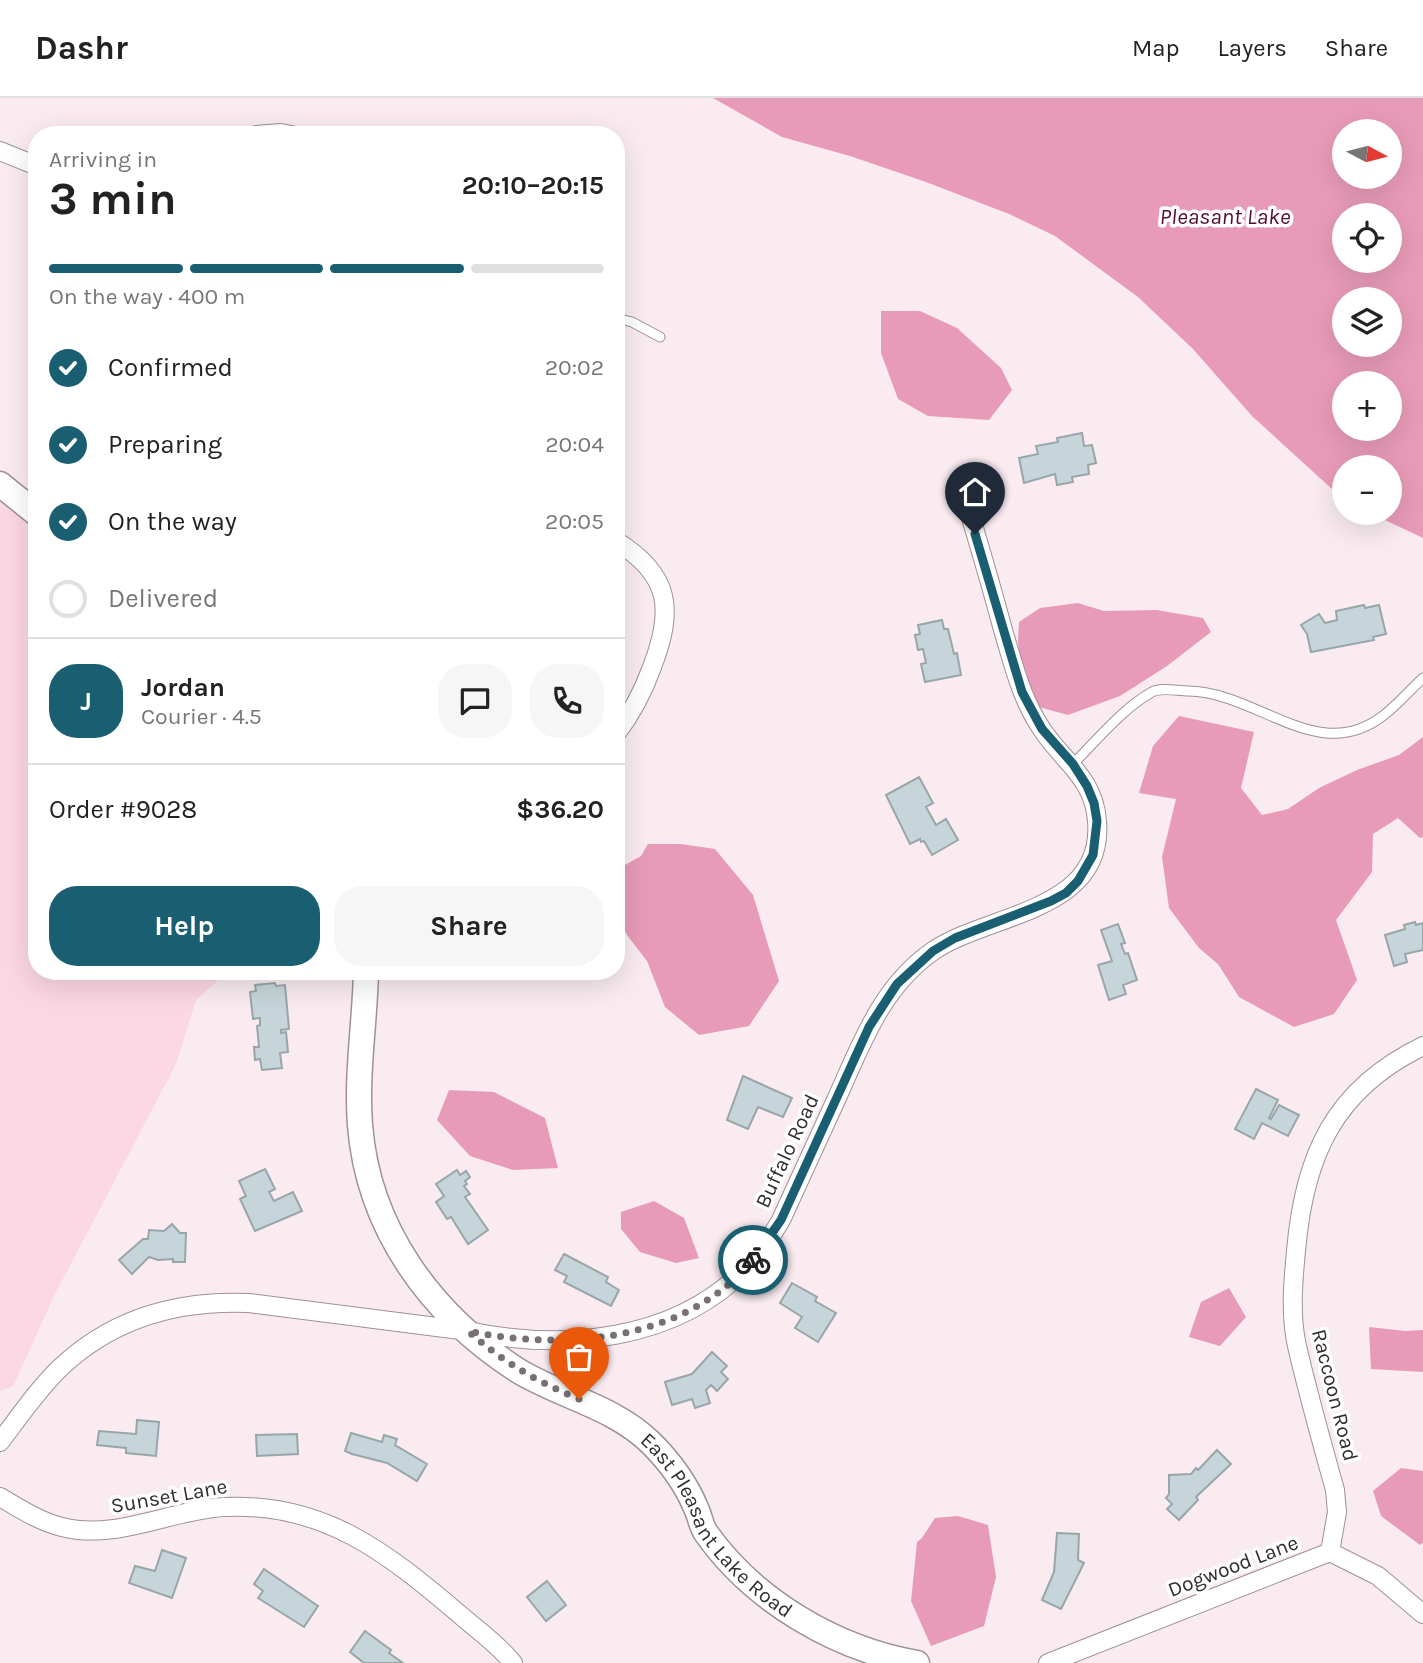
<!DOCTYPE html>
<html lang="en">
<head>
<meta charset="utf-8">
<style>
	body { margin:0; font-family:Karla,sans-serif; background:#f6f6f6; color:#222; height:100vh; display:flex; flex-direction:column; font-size:26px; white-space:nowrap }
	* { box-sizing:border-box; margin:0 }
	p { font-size:23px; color:#767676 }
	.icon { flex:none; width:38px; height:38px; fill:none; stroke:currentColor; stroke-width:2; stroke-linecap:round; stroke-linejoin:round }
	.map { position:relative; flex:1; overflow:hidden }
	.side { position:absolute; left:28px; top:28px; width:597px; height:854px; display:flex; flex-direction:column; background:#fff; border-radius:28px; box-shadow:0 7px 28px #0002 }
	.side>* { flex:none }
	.needle { width:46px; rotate:97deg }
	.controls { position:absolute; left:1332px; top:21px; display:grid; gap:14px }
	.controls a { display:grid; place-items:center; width:70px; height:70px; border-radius:50%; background:#fff; box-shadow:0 7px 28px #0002; font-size:35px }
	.pin { position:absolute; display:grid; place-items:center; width:60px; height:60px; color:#fff; margin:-72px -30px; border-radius:50% 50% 50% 0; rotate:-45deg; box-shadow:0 0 7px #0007 }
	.pin .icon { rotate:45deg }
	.courier { position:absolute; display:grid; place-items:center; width:70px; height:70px; margin:-35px; border:5px solid #1a5f71; border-radius:50%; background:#fff; color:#222; box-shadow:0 2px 9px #0007 }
	.head em { font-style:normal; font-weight:700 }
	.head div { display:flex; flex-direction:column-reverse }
	.head { display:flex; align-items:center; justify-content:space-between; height:119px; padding:0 21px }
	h1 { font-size:46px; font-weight:700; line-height:52px }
	.bar { display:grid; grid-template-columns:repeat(4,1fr); gap:10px 7px; align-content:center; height:84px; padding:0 21px }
	.bar i { height:9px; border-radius:5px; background:#e0e0e0 }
	.bar .current { background:#1a5f71 }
	.bar p { grid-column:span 4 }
	.line { display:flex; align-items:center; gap:18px; padding:0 21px; border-top:2px solid #e0e0e0 }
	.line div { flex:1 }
	.round { display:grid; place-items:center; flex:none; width:74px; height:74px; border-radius:28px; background:#f6f6f6 }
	ol { padding:0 21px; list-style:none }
	li { display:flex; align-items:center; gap:21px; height:77px }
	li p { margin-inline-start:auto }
	li .icon { padding:7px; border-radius:50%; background:#1a5f71; color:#fff; stroke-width:4 }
	li:last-child { color:#767676 }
	li i { width:38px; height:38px; border:4px solid #e0e0e0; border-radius:50% }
	.button { display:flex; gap:14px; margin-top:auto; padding:14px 21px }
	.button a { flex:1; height:80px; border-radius:28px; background:#1a5f71; color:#fff; font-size:28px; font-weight:700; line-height:80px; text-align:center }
	.button a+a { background:#f6f6f6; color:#222 }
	header { display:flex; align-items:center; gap:42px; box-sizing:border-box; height:98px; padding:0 35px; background:#fff; border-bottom:2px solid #e0e0e0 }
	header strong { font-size:33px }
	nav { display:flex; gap:38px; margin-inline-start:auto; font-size:24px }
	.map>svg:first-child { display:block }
	.green { fill:#fbd6e3 }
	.water { fill:#e89bb8; fill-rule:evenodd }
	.building { fill:#c6d5d9; stroke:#98a6aa; stroke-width:2 }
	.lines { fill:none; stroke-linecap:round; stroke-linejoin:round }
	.lane-casing { stroke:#9e9195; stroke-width:11 }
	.street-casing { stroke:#9e9195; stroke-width:20 }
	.secondary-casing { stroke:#9e9195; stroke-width:27 }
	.lane { stroke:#fff; stroke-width:9 }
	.street { stroke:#fff; stroke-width:18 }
	.secondary { stroke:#fff; stroke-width:24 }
	.done { stroke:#787072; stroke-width:7; stroke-dasharray:0 12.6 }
	.route { stroke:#1a5f71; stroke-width:9 }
	.labels { text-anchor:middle; stroke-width:7; stroke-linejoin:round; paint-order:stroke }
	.street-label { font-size:21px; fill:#322d2e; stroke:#fff }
	.water-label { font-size:23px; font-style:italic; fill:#510e2f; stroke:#fff }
</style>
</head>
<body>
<header>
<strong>Dashr</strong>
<nav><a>Map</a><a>Layers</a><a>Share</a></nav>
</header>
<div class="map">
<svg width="1423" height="1565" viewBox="0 0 1423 1565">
	<rect width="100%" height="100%" fill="#f9ebf0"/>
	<path class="green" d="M0,394L37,424V873H228L196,902L176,966L55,1196L13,1288L0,1293Z"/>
	<g class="water">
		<path d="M713,0H1423V440L1370,415H1390V369H1344L1343,401L1252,318L1193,251L1138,199L1055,138L1009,116L926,84L850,58L782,39ZM1390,33V79H1344V33ZM1390,117V163H1344V117ZM1390,201V247H1344V201ZM1390,285V331H1344V285Z"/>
		<path d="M881,213H920L957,230L1001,270L1012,292L989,322L928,318L898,301L881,255Z"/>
		<path d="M1078,505L1104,513L1157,512L1203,520L1211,534L1167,568L1120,598L1068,617L1035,608L1023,585L1018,544L1019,524L1040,510Z"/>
		<path d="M1179,618L1254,634L1241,690L1262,717L1288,711L1319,690L1357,672L1399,657L1423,639V739L1420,740L1398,720L1373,736L1372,774L1336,822L1357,882L1334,916L1294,929L1239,899L1218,866L1199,850L1169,810L1162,759L1176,701L1139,695L1153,648Z"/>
		<path d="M648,746H681L715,751L753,797L779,883L749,928L699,937L665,909L647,863L627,837L616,818V772L641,758Z"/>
		<path d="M449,992L494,994L545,1020L558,1070L513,1072L470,1058L437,1022Z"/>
		<path d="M654,1103L684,1120L699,1160L676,1165L640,1154L621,1131V1114Z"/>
		<path d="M1229,1190L1246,1219L1220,1248L1189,1239L1201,1204Z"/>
		<path d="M1369,1229L1405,1233L1423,1232V1274L1371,1271Z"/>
		<path d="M1401,1370L1423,1373V1445L1420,1447L1381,1418L1373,1393Z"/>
		<path d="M958,1418L988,1427L996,1479L984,1528L931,1548L911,1503L917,1444L922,1440L935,1420Z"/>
	</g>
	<g class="building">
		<path d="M1082,335L1084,348L1092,347L1096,365L1088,367L1089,376L1072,379L1073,384L1057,387L1055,376L1024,385L1019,360L1038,356L1036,348L1058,344L1057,340Z"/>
		<path d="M1364,507L1365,510L1379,507L1386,536L1373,539L1374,542L1311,554L1307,536L1301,527L1319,516L1325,525L1337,522L1336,513Z"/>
		<path d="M942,522L944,531H948L954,556L957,555L961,577L925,584L921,566L926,565L923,551L918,552L915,537L920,536L918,527Z"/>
		<path d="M919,679L933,705L926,709L936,727L946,721L958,742L932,757L924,743L921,744L920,741L910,746L886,697Z"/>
		<path d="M1415,824L1416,827L1423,825V852L1405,856L1407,864L1394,868L1385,837L1405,831L1404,827Z"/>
		<path d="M1118,826L1125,845L1121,846L1125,856L1128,855L1137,882L1123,887L1126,896L1109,902L1098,867L1112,863L1101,832Z"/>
		<path d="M275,885L276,888L285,887L289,931L281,932V935L286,934L288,954L280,955L282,970L262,972L260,961L255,962L254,949H259L257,928L260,927V920L253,921L250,894L256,893L255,887Z"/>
		<path d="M743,978L792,1000L783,1019L758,1009L748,1031L727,1022Z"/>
		<path d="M1256,991L1278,1002L1269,1020L1271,1021L1279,1007L1299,1017L1288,1038L1262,1025L1254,1041L1235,1031Z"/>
		<path d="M265,1071L275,1091L269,1094L274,1103L293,1094L302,1113L255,1133L240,1101L246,1098L239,1083Z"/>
		<path d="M457,1072L460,1077L466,1073L470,1079L465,1083L467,1086L464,1088L470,1096L465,1099L488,1132L468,1146L451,1119L447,1121L436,1104L444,1098L436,1086Z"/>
		<path d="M172,1126L180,1135H186L185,1164H173V1161L158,1162L149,1159L132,1176L119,1162L143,1141H148L149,1132L164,1133Z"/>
		<path d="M564,1156L608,1179L606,1184L619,1192L611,1208L564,1184L567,1178L555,1172Z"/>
		<path d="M792,1185L817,1199L815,1203L836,1215L818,1244L795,1230L802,1219L780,1205Z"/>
		<path d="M712,1254L727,1268L721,1274L728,1281L717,1293L711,1287L706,1292L710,1305L695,1310L692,1301L672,1307L665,1284L692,1276Z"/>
		<path d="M137,1322L159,1324L156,1358L126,1355V1350L97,1347L99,1333L136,1336Z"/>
		<path d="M351,1335L382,1344L384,1337L397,1341L395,1347L427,1366L417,1383L387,1365L352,1356L345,1353Z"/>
		<path d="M297,1336L298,1356L257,1358L256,1337Z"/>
		<path d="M1217,1352L1231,1366L1196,1399L1198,1402L1179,1422L1167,1411L1172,1406L1166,1400L1169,1396V1377L1191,1376L1196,1370L1198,1372Z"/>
		<path d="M1057,1435L1079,1436L1078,1462L1084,1465L1061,1511L1042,1502L1054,1474Z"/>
		<path d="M162,1452L186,1460L172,1500L129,1485L135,1468L155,1473Z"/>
		<path d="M264,1471L318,1508L304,1529L258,1500L263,1493L254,1486Z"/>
		<path d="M547,1483L566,1507L546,1523L527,1499Z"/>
		<path d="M365,1533L391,1552L389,1555L403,1565H364L350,1554Z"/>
	</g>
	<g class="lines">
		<g class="lane-casing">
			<g id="lane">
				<path d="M616,220L632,224L660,239"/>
				<path d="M1073,666C1096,643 1123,610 1152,594C1160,589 1178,593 1188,593C1259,594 1318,669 1384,617C1398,606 1410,592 1423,580"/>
			</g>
		</g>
		<g class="street-casing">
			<g id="street">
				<path d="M256,37L281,35L292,37"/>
				<path d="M0,53L37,68"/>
				<path d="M616,443C671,477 674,512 652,569C643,594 632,615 616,636"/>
				<path d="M0,1344C19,1319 38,1291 61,1269C113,1220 179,1202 249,1205L468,1233C563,1253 676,1244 747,1169C760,1155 771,1139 781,1122C799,1082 818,1042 836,1002C861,947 881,889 933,853C989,815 1105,814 1097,723C1094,679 1062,663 1041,630C1021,600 1013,565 1003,532C992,491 980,450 968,410"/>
				<path d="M0,1399C19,1410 40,1424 62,1429C116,1443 170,1412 224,1409C323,1404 386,1454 458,1515C476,1531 498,1546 513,1565"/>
				<path d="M1330,1454L1337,1414L1335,1392C1322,1345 1308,1296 1297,1248C1290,1217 1293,1184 1296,1153C1304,1058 1334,991 1423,948"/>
				<path d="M1048,1565L1330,1454L1378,1478L1423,1516"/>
			</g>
		</g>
		<g class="secondary-casing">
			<g id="secondary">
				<path d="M0,386L37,416"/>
				<path id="s1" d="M366,873C365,924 356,976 360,1027C368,1131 431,1216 517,1272C561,1299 613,1308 651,1345C670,1364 686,1386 696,1410C700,1418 701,1428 706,1435C754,1503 836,1551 917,1565"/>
			</g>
		</g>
		<use href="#lane" class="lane"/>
		<use href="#street" class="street"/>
		<use href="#secondary" class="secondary"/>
	</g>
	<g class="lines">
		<path class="done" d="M579,1301C537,1284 502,1263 468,1233C565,1253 684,1244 753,1162"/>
		<path class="route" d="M753,1162L781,1122L869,929L897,886L933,853L955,840L1051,803L1066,795L1078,783L1093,757L1097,723L1094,705L1087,688L1073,666L1042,631L1022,594L975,436"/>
	</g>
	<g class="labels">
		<g class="street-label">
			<text transform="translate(787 1053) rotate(-65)" y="7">Buffalo Road</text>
			<text transform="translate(1335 1297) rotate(76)" y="7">Raccoon Road</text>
			<text transform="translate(169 1398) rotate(-10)" y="7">Sunset Lane</text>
			<text dy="7" stroke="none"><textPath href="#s1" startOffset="716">East Pleasant Lake Road</textPath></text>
			<text transform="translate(1233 1468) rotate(-21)" y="7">Dogwood Lane</text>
		</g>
		<g class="water-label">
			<text x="1225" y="126">Pleasant Lake</text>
		</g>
	</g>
</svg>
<div class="controls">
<a><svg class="needle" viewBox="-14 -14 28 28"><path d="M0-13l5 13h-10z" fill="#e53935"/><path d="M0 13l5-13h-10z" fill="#767676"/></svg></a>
<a><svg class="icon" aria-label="locate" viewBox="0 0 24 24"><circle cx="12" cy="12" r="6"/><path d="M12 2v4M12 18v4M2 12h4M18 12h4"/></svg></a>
<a><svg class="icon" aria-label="layers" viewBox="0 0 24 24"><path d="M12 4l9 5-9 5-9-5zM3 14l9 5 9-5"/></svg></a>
<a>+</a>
<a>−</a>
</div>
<div class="pin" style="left:579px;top:1301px;background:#ea580c"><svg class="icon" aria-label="bag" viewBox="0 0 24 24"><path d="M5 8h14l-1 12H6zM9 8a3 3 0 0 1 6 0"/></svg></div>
<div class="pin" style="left:975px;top:436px;background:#1f2937"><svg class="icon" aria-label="home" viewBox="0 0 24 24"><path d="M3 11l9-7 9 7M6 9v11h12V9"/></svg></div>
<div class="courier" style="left:753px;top:1162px"><svg class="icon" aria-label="bike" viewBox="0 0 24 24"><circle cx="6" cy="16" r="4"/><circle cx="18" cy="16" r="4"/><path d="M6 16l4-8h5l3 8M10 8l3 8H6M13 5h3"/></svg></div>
<section class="side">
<div class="head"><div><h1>3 min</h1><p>Arriving in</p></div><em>20:10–20:15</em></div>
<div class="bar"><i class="current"></i><i class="current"></i><i class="current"></i><i></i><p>On the way · 400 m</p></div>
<ol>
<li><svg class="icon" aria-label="check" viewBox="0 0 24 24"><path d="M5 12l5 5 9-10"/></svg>Confirmed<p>20:02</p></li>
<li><svg class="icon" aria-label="check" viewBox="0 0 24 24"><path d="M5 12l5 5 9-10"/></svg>Preparing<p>20:04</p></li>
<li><svg class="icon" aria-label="check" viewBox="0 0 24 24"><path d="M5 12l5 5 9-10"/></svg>On the way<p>20:05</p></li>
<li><i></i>Delivered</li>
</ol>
<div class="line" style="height:126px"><b class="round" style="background:#1a5f71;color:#fff">J</b><div><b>Jordan</b><p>Courier · 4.5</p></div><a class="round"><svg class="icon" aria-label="chat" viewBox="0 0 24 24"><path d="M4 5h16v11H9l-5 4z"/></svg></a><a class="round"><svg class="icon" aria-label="phone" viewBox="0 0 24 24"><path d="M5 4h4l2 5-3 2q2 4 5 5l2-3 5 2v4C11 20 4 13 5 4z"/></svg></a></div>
<div class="line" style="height:91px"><div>Order #9028</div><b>$36.20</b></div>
<div class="button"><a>Help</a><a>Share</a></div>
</section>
</div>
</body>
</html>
